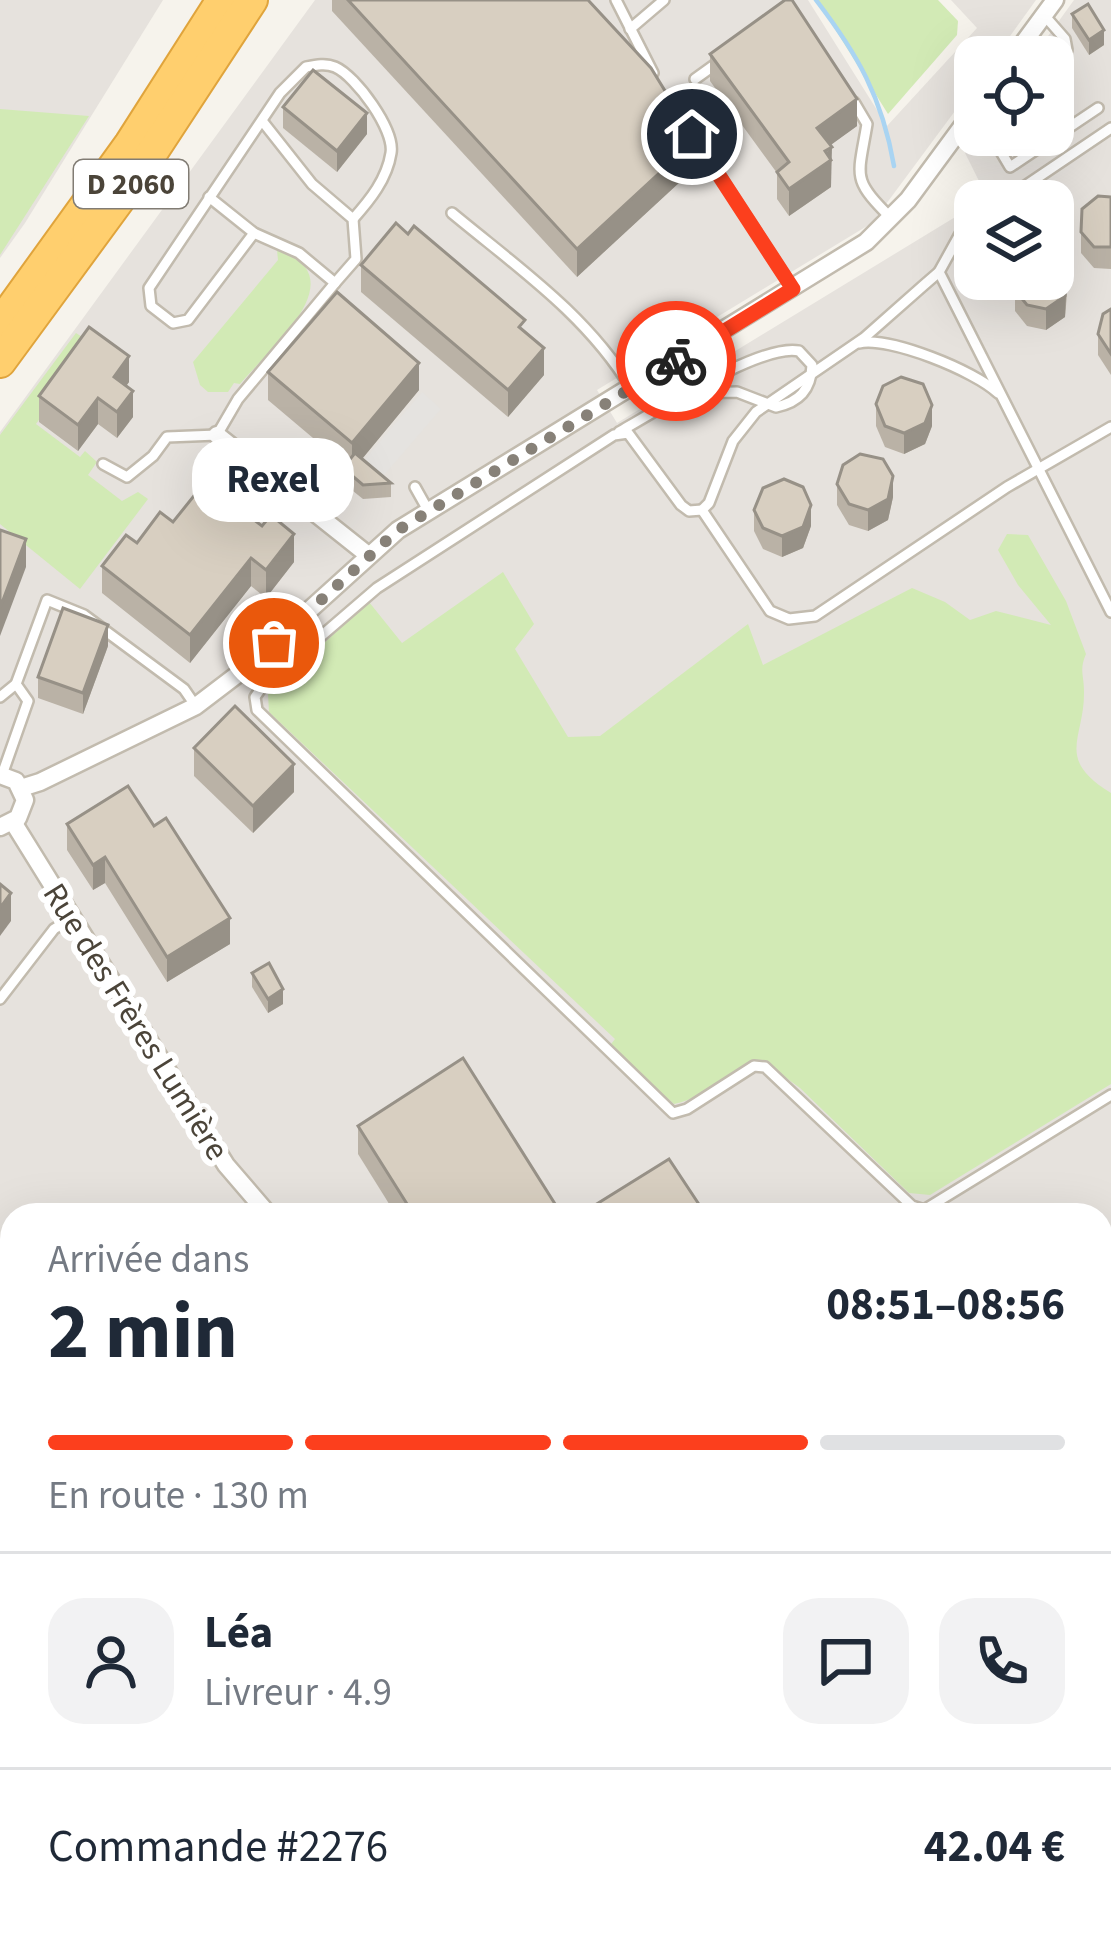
<!DOCTYPE html>
<html lang="fr">
<head>
<meta charset="utf-8">
<style>
	body { margin:0; font-family:"Source Sans 3",sans-serif; background:#f2f2f3; color:#1f2937; height:100vh; display:flex; flex-direction:column; font-size:45px; white-space:nowrap }
	* { box-sizing:border-box; margin:0 }
	p { font-size:39px; color:#747a83 }
	.icon { flex:none; width:66px; height:66px; fill:none; stroke:currentColor; stroke-width:2; stroke-linecap:round; stroke-linejoin:round }
	.map { position:relative; flex:1; overflow:hidden }
	.panel { position:absolute; left:0px; top:1203px; width:1113px; height:744px; display:flex; flex-direction:column; background:#fff; border-radius:36px 36px 0 0; box-shadow:0 12px 48px #0002 }
	.panel>* { flex:none }
	.fabs { position:absolute; left:954px; top:36px; display:grid; gap:24px }
	.fabs a { display:grid; place-items:center; width:120px; height:120px; border-radius:24px; background:#fff; box-shadow:0 12px 48px #0002; font-size:60px }
	.pin { position:absolute; display:grid; place-items:center; width:102px; height:102px; color:#fff; margin:-51px; border:6px solid #fff; border-radius:50%; box-shadow:0 3px 12px #0007 }
	.courier { position:absolute; display:grid; place-items:center; width:120px; height:120px; margin:-60px; border:9px solid #fc3f1d; border-radius:50%; background:#fff; color:#222; box-shadow:0 3px 15px #0007 }
	.bubble { position:absolute; height:84px; border-radius:36px; background:#fff; box-shadow:0 12px 48px #0002; font-size:39px; font-weight:700; line-height:84px; text-align:center }
	.summary em { font-style:normal; font-weight:700 }
	.summary div { display:flex; flex-direction:column-reverse }
	.summary { display:flex; align-items:center; justify-content:space-between; height:204px; padding:0 48px }
	h1 { font-size:78px; font-weight:700; line-height:90px }
	.bar { display:grid; grid-template-columns:repeat(4,1fr); gap:18px 12px; align-content:center; height:144px; padding:0 48px }
	.bar i { height:15px; border-radius:9px; background:#e0e1e3 }
	.bar .current { background:#fc3f1d }
	.bar p { grid-column:span 4 }
	.line { display:flex; align-items:center; gap:30px; padding:0 48px; border-top:3px solid #e0e1e3 }
	.line div { flex:1 }
	.round { display:grid; place-items:center; flex:none; width:126px; height:126px; border-radius:36px; background:#f2f2f3 }
	.map>svg:first-child { display:block }
	.industrial { fill:#e6e2dd }
	.green { fill:#d2eab5 }
	.parking { fill:#e5e3e0 }
	.lines { fill:none; stroke-linecap:round; stroke-linejoin:round }
	.stream { stroke:#a9d4f2; stroke-width:4.5 }
	.lane-casing { stroke:#c2bbae; stroke-width:14 }
	.street-casing { stroke:#c2bbae; stroke-width:21 }
	.secondary-casing { stroke:#d6c79b; stroke-width:28 }
	.highway-casing { stroke:#e0a43c; stroke-width:34 }
	.lane { stroke:#fff; stroke-width:9 }
	.street { stroke:#fff; stroke-width:16 }
	.secondary { stroke:#fff3cd; stroke-width:24 }
	.highway { stroke:#ffcf6e; stroke-width:30 }
	.wall { fill:#bab2a6 }
	.shaded-wall { fill:#979187 }
	.building { fill:#d8cfc1; stroke:#979187; stroke-width:3 }
	.done { stroke:#878178; stroke-width:12; stroke-dasharray:0 21.6 }
	.route { stroke:#fc3f1d; stroke-width:15 }
	.labels { text-anchor:middle; stroke-width:12; stroke-linejoin:round; paint-order:stroke }
	.shield { fill:#fff; stroke:#817c74; stroke-width:3 }
	.shield-label { font-size:30px; font-weight:bold; fill:#4b4439 }
	.street-label { font-size:33px; fill:#4b4439; stroke:#fff }
</style>
</head>
<body>
<div class="map">
<svg width="1111" height="1947" viewBox="0 0 1111 1947">
	<rect width="100%" height="100%" fill="#f6f3ec"/>
	<g class="industrial">
		<path d="M0,0H163L25,223L0,258Z"/>
		<path d="M315,0H808L887,126L977,28L951,0H1036L995,57H975V84L872,223L597,390L617,423L975,205V279H1053V201H982L987,197L965,153L977,135H1053V57H1033L1074,0H1111V1947H654L645,1935H1101V1215H12V1829L0,1844V432Z"/>
	</g>
	<g class="green">
		<path d="M817,0H938L958,21L957,35L888,114Z"/>
		<path d="M0,109L89,116L0,255Z"/>
		<path d="M277,250C359,276 269,349 240,384L234,383L228,392H208L200,385L193,362L278,260Z"/>
		<path d="M76,333L93,344L36,424L80,457L85,451L97,462L88,475L122,501L138,492L148,499L80,589L0,524V435Z"/>
		<path d="M1007,534L1028,535L1066,601L1086,654C1079,670 1084,675 1084,691C1085,739 1054,758 1111,793V1084L930,1195L909,1193L800,1088L763,1061C730,1071 708,1097 674,1104L608,1048L615,1039L269,712L268,694L369,602L402,643L503,572L534,624L515,649L568,737L600,736L748,624L763,665L912,588L945,602L970,620L996,611L1051,625L1018,585L998,550Z"/>
		<path d="M12,1866V1935H644L654,1947H0V1882Z"/>
	</g>
	<path class="parking" d="M422,392L441,409L379,481L360,465Z"/>
	<g class="lines">
		<path class="stream" d="M816,0C858,55 882,97 894,166"/>
		<g class="lane-casing">
			<g id="lane">
				<path d="M616,0L653,73"/>
				<path d="M1044,15L1065,39L1067,50L1053,67"/>
				<path d="M630,29L664,0"/>
				<path d="M695,79L720,61"/>
				<path d="M672,102L793,289"/>
				<path d="M854,102L867,124C858,178 851,178 891,218"/>
				<path d="M263,122L312,184L353,219L356,259L335,283"/>
				<path d="M998,135L994,140L1010,167L1098,108"/>
				<path d="M1003,201L1111,128"/>
				<path d="M452,213C517,267 587,315 631,388"/>
				<path d="M975,219L965,225L939,272L924,285L864,338L756,412L733,441L709,503L702,510L770,611L789,619L815,616L1007,487L1111,427"/>
				<path d="M254,233L188,320L173,323L151,306L149,288L280,93L306,67C316,65 326,63 335,67C356,76 395,130 391,153C387,179 370,200 353,219"/>
				<path d="M939,272L1111,612"/>
				<path d="M859,343C889,336 975,371 998,393"/>
				<path d="M619,432C657,411 761,343 799,351L812,365C811,390 799,402 776,407L737,392L691,393"/>
				<path d="M103,464L127,477L153,456L167,437L217,435L238,399L335,283L299,253L254,233L209,197"/>
				<path d="M415,487L429,512"/>
				<path d="M702,510L689,511L681,505L628,433L614,435L377,588L262,687L255,697L257,710L673,1113L687,1109L754,1066L765,1067L912,1206L924,1210L1111,1095"/>
				<path d="M0,697L16,684L47,600L84,615L184,689L195,705"/>
				<path d="M2,775L28,701L16,684"/>
				<path d="M0,999L54,929L72,918"/>
				<path d="M0,1300L12,1313"/>
				<path d="M1101,1537L1111,1531"/>
				<path d="M1101,1798L1111,1792"/>
			</g>
		</g>
		<g class="street-casing">
			<g id="street">
				<path d="M1013,57L1055,0"/>
				<path d="M217,435L368,555"/>
				<path d="M0,775L16,781L25,800L18,818L0,827"/>
				<path d="M21,788L40,782L196,706L242,671L398,530L866,242L908,200L975,109"/>
				<path d="M13,822L226,1165L269,1215"/>
				<path d="M0,1857L12,1842"/>
				<path d="M896,1935L906,1947"/>
			</g>
		</g>
		<g class="secondary-casing">
			<g id="secondary">
				<path d="M1101,1843L1111,1838"/>
				<path d="M960,1947L972,1935"/>
			</g>
		</g>
		<g class="highway-casing">
			<g id="highway">
				<path d="M0,324L130,144L222,0"/>
				<path d="M0,362L138,174L252,0"/>
			</g>
		</g>
		<use href="#lane" class="lane"/>
		<use href="#street" class="street"/>
		<use href="#secondary" class="secondary"/>
		<use href="#highway" class="highway"/>
	</g>
	<g class="wall">
		<path d="M332,0H588L695,168L577,277L332,11Z"/>
		<path d="M1072,14L1104,45L1089,55L1072,28Z"/>
		<path d="M710,54L857,126L830,145L831,187L789,216L777,199V173L710,81Z"/>
		<path d="M283,107L367,134L337,172L283,128Z"/>
		<path d="M1111,197V269L1094,268L1081,253V232Z"/>
		<path d="M408,234L525,332L544,375L508,417L361,292V265Z"/>
		<path d="M1015,290L1067,294L1065,317L1046,330L1027,326L1015,311Z"/>
		<path d="M1111,309V375L1098,355V334Z"/>
		<path d="M268,372L419,390L362,459L391,483V497L363,499L343,483V468L345,465L268,400Z"/>
		<path d="M129,382L126,386L133,417L117,438L98,424L78,451L39,422V396Z"/>
		<path d="M876,404L932,426L925,444L904,454L885,447L876,426Z"/>
		<path d="M837,484L893,497L888,520L868,531L849,525L837,505Z"/>
		<path d="M754,510L811,526L803,548L782,557L763,549L754,531Z"/>
		<path d="M173,522L294,562L266,598L251,586L190,663L102,593V566Z"/>
		<path d="M108,646L83,714L38,698V677Z"/>
		<path d="M194,748L294,792L253,833L194,776Z"/>
		<path d="M67,824L230,944L167,982L105,883L93,890L67,850Z"/>
		<path d="M252,973L283,1004L268,1013L252,987Z"/>
		<path d="M358,1126L562,1215H396L358,1154Z"/>
		<path d="M12,1362V1455L10,1453L0,1461Z"/>
		<path d="M0,1527L12,1540V1663L0,1650Z"/>
		<path d="M1101,1864L1111,1947H1098L1090,1935H1101Z"/>
		<path d="M375,1935H465L457,1945L452,1941L448,1947H428L420,1941L415,1947H390Z"/>
		<path d="M704,1935H815L802,1947H715Z"/>
	</g>
	<g class="shaded-wall">
		<path d="M1104,30V45L1089,55V40Z"/>
		<path d="M857,99V126L817,155V128Z"/>
		<path d="M367,113V134L337,172V151Z"/>
		<path d="M695,140V168L577,277V249Z"/>
		<path d="M832,147L831,187L789,216V189Z"/>
		<path d="M1067,273L1065,317L1046,330V309Z"/>
		<path d="M544,348V375L508,417V390Z"/>
		<path d="M129,356V382L114,403V377Z"/>
		<path d="M419,363V390L352,471V443Z"/>
		<path d="M133,391V417L117,438V412Z"/>
		<path d="M98,398V424L78,451V425Z"/>
		<path d="M932,405V426L925,444L904,454V433Z"/>
		<path d="M893,476V497L888,520L868,531V510Z"/>
		<path d="M811,505V526L803,548L782,557V536Z"/>
		<path d="M294,534V562L266,598V570Z"/>
		<path d="M26,539V567L0,636V608Z"/>
		<path d="M251,558V586L190,663V635Z"/>
		<path d="M108,625V646L83,714V693Z"/>
		<path d="M294,764V792L253,833V806Z"/>
		<path d="M105,857V883L93,890V865Z"/>
		<path d="M11,893V921L0,936V908Z"/>
		<path d="M230,918V944L167,982V957Z"/>
		<path d="M283,989V1004L268,1013V999Z"/>
		<path d="M10,1425V1453L0,1461V1434Z"/>
		<path d="M1111,1733V1760L1101,1767V1739Z"/>
		<path d="M1111,1923V1947H1103V1928Z"/>
		<path d="M405,1935H420V1941L415,1947H405Z"/>
		<path d="M440,1935H452V1941L448,1947H440Z"/>
		<path d="M784,1935H815L802,1947H771Z"/>
	</g>
	<g class="building">
		<path d="M348,0H588L651,68L695,140L577,249Z"/>
		<path d="M785,0H792L857,99L817,128L832,147L825,151L831,160L789,189L777,172L789,162L710,54Z"/>
		<path d="M1088,4L1104,30L1089,40L1072,14Z"/>
		<path d="M313,70L367,113L337,151L283,107Z"/>
		<path d="M1098,196L1111,197V247H1094L1081,232L1082,209Z"/>
		<path d="M396,223L408,234L414,226L525,320L519,327L544,348L508,390L361,265Z"/>
		<path d="M1053,257L1067,273L1065,296L1046,309L1027,305L1015,290L1016,279H1053Z"/>
		<path d="M337,292L419,363L352,443L268,372Z"/>
		<path d="M1111,309V354L1098,334L1103,314Z"/>
		<path d="M89,327L129,356L114,377L133,391L117,412L98,398L78,425L39,396Z"/>
		<path d="M901,377L923,384L932,405L925,423L904,433L885,426L876,404L883,386Z"/>
		<path d="M355,453L391,483L363,485L343,468Z"/>
		<path d="M860,454L883,459L893,476L888,499L868,510L849,504L837,484L843,465Z"/>
		<path d="M784,479L803,487L811,505L803,527L782,536L763,528L754,510L763,488Z"/>
		<path d="M205,482L262,526L271,515L294,534L266,570L251,558L190,635L102,566L126,535L137,543L160,512L173,522Z"/>
		<path d="M0,530L26,539L0,608Z"/>
		<path d="M63,608L108,625L83,693L38,677Z"/>
		<path d="M235,706L294,764L253,806L194,748Z"/>
		<path d="M128,786L154,826L166,818L230,918L167,957L105,857L93,865L67,824Z"/>
		<path d="M0,884L11,893L0,908Z"/>
		<path d="M269,963L283,989L268,999L252,973Z"/>
		<path d="M463,1058L562,1215H414L358,1126Z"/>
		<path d="M669,1159L706,1215H579Z"/>
		<path d="M9,1359L12,1362V1427L10,1425L0,1434V1366Z"/>
		<path d="M0,1527L12,1540V1635L0,1622Z"/>
		<path d="M1111,1653V1733L1101,1739V1659Z"/>
		<path d="M1111,1858V1923L1103,1928L1101,1924V1864Z"/>
		<path d="M729,1935H784L771,1947H740Z"/>
		<path d="M1013,1935H1075L1082,1947H1020Z"/>
	</g>
	<g class="lines">
		<path class="done" d="M274,643L398,530L676,361"/>
		<path class="route" d="M676,361L793,289L692,134"/>
	</g>
	<g class="labels">
		<rect class="shield" x="74" y="160" width="114" height="48" rx="9"/>
		<g class="shield-label">
			<text x="131" y="194">D 2060</text>
		</g>
		<g class="street-label">
			<text transform="translate(137 1021) rotate(58)" y="12">Rue des Frères Lumière</text>
		</g>
	</g>
</svg>
<div class="fabs">
<a><svg class="icon" aria-label="locate" viewBox="0 0 24 24"><circle cx="12" cy="12" r="6"/><path d="M12 2v4M12 18v4M2 12h4M18 12h4"/></svg></a>
<a><svg class="icon" aria-label="layers" viewBox="0 0 24 24"><path d="M12 4l9 5-9 5-9-5zM3 14l9 5 9-5"/></svg></a>
</div>
<div class="pin" style="left:274px;top:643px;background:#ea580c"><svg class="icon" aria-label="bag" viewBox="0 0 24 24"><path d="M5 8h14l-1 12H6zM9 8a3 3 0 0 1 6 0"/></svg></div>
<div class="pin" style="left:692px;top:134px;background:#1f2937"><svg class="icon" aria-label="home" viewBox="0 0 24 24"><path d="M3 11l9-7 9 7M6 9v11h12V9"/></svg></div>
<div class="courier" style="left:676px;top:361px"><svg class="icon" aria-label="bike" viewBox="0 0 24 24"><circle cx="6" cy="16" r="4"/><circle cx="18" cy="16" r="4"/><path d="M6 16l4-8h5l3 8M10 8l3 8H6M13 5h3"/></svg></div>
<div class="bubble" style="left:192px;top:438px;width:162px">Rexel</div>
<section class="panel">
<div class="summary"><div><h1>2 min</h1><p>Arrivée dans</p></div><em>08:51–08:56</em></div>
<div class="bar"><i class="current"></i><i class="current"></i><i class="current"></i><i></i><p>En route · 130 m</p></div>
<div class="line" style="height:216px"><a class="round"><svg class="icon" aria-label="person" viewBox="0 0 24 24"><circle cx="12" cy="8" r="4"/><path d="M4 21q1-7 8-7t8 7"/></svg></a><div><b>Léa</b><p>Livreur · 4.9</p></div><a class="round"><svg class="icon" aria-label="chat" viewBox="0 0 24 24"><path d="M4 5h16v11H9l-5 4z"/></svg></a><a class="round"><svg class="icon" aria-label="phone" viewBox="0 0 24 24"><path d="M5 4h4l2 5-3 2q2 4 5 5l2-3 5 2v4C11 20 4 13 5 4z"/></svg></a></div>
<div class="line" style="height:156px"><div>Commande #2276</div><b>42.04 €</b></div>
</section>
</div>
</body>
</html>
